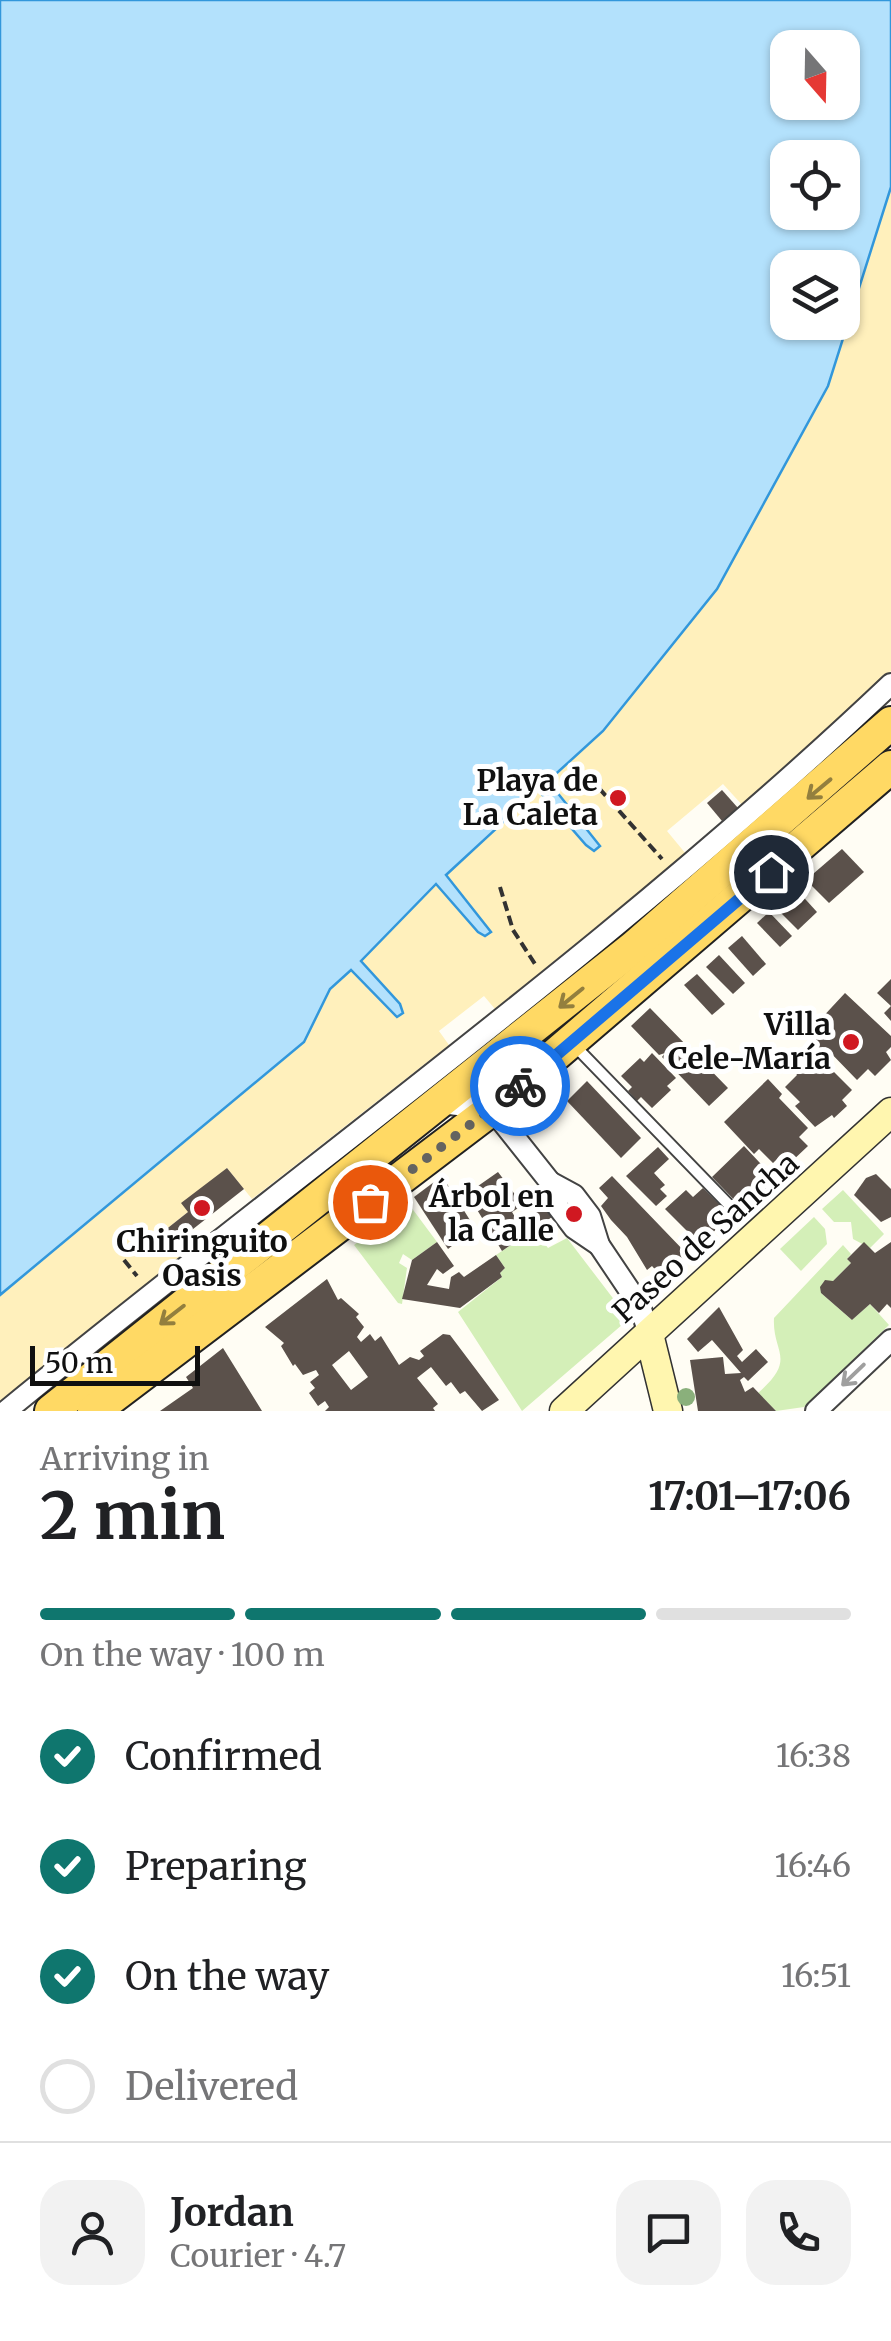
<!DOCTYPE html>
<html lang="en">
<head>
<meta charset="utf-8">
<style>
	body { margin:0; font-family:Merriweather,serif; background:#f2f2f2; color:#202124; height:100vh; display:flex; flex-direction:column; font-size:38px; white-space:nowrap }
	* { box-sizing:border-box; margin:0 }
	p { font-size:32px; color:#757577 }
	.icon { flex:none; width:55px; height:55px; fill:none; stroke:currentColor; stroke-width:2; stroke-linecap:round; stroke-linejoin:round }
	.map { position:relative; height:1411px; overflow:hidden }
	.panel { display:flex; flex-direction:column; background:#fff; flex:1 }
	.panel>* { flex:none }
	.needle { width:65px; rotate:160deg }
	.buttons { position:absolute; left:770px; top:30px; display:grid; gap:20px }
	.buttons a { display:grid; place-items:center; width:90px; height:90px; border-radius:20px; background:#fff; box-shadow:0 2px 8px #0004; font-size:50px }
	.scale { position:absolute; left:30px; bottom:25px; width:170px; box-sizing:border-box; padding-left:10px; border:5px solid #101010; border-top:0; font-size:28px; line-height:35px; white-space:nowrap; color:#101010; -webkit-text-stroke:8px #fff; paint-order:stroke }
	.pin { position:absolute; display:grid; place-items:center; width:85px; height:85px; color:#fff; margin:-42px; border:5px solid #fff; border-radius:50%; box-shadow:0 2px 10px #0007 }
	.courier { position:absolute; display:grid; place-items:center; width:100px; height:100px; margin:-50px; border:8px solid #1a73e8; border-radius:50%; background:#fff; color:#222; box-shadow:0 2px 12px #0007 }
	.headline em { font-style:normal; font-weight:700 }
	.headline div { display:flex; flex-direction:column-reverse }
	.headline { display:flex; align-items:center; justify-content:space-between; height:170px; padding:0 40px }
	h1 { font-size:65px; font-weight:700; line-height:75px }
	.bar { display:grid; grid-template-columns:repeat(4,1fr); gap:15px 10px; align-content:center; height:120px; padding:0 40px }
	.bar i { height:12px; border-radius:8px; background:#e0e0e0 }
	.bar .current { background:#0f766e }
	.bar p { grid-column:span 4 }
	.line { display:flex; align-items:center; gap:25px; padding:0 40px; border-top:2px solid #e0e0e0 }
	.line div { flex:1 }
	.round { display:grid; place-items:center; flex:none; width:105px; height:105px; border-radius:30px; background:#f2f2f2 }
	ol { padding:0 40px; list-style:none }
	li { display:flex; align-items:center; gap:30px; height:110px }
	li p { margin-inline-start:auto }
	li .icon { padding:10px; border-radius:50%; background:#0f766e; color:#fff; stroke-width:4 }
	li:last-child { color:#757577 }
	li i { width:55px; height:55px; border:5px solid #e0e0e0; border-radius:50% }
	.map>svg:first-child { display:block }
	.green { fill:#d4efb8 }
	.sand { fill:#fff0bc }
	.water { fill:#b3e1fc; stroke:#3297db; stroke-width:2.5; fill-rule:evenodd }
	.building { fill:#5b514b; fill-rule:evenodd }
	.lines { fill:none; stroke-linecap:round; stroke-linejoin:round }
	.lane-casing { stroke:#434343; stroke-width:14 }
	.street-casing { stroke:#434343; stroke-width:24 }
	.secondary-casing { stroke:#323232; stroke-width:31 }
	.primary-casing { stroke:#212121; stroke-width:36 }
	.path { stroke:#323232; stroke-width:4; stroke-dasharray:10 5; stroke-linecap:butt }
	.lane { stroke:#fff; stroke-width:10 }
	.street { stroke:#fff; stroke-width:20 }
	.secondary { stroke:#fff6af; stroke-width:28 }
	.primary { stroke:#ffd964; stroke-width:32 }
	.tree { fill:#8ab07b }
	.oneway { stroke:#937f3e }
	.oneway2 { stroke:#9f9f9f }
	.done { stroke:#646360; stroke-width:10; stroke-dasharray:0 18 }
	.route { stroke:#1a73e8; stroke-width:12 }
	.poi-dot { fill:#d01821; stroke:#fff; stroke-width:4 }
	.labels { text-anchor:middle; stroke-width:10; stroke-linejoin:round; paint-order:stroke }
	.poi-label { font-size:30px; font-weight:bold; fill:#101010; stroke:#fff; text-anchor:end }
	.street-label { font-size:30px; fill:#101010; stroke:#fff }
</style>
</head>
<body>
<div class="map">
<svg width="891" height="1411" viewBox="0 0 891 1411">
	<rect width="100%" height="100%" fill="#fffdf4"/>
	<g class="green">
		<path d="M422,1090L427,1097L39,1404L35,1399Z"/>
		<path d="M843,1190L884,1234L870,1248L853,1239L851,1222H834L822,1209Z"/>
		<path d="M408,1203L437,1242L412,1260L403,1254L399,1263L407,1268L402,1304L398,1303L354,1245Z"/>
		<path d="M814,1217L825,1229L827,1244L801,1271L780,1249Z"/>
		<path d="M534,1230L548,1248L567,1238L625,1314L623,1324L522,1411L458,1312L502,1277L500,1273L505,1268L496,1255Z"/>
		<path d="M843,1245L851,1254L847,1259L851,1263L833,1281L823,1282L821,1293L852,1320L870,1304L889,1325L804,1407L776,1411L758,1393C798,1358 772,1353 774,1318Z"/>
	</g>
	<path class="sand" d="M891,187V671L744,807L723,784L667,831L686,854L495,1009L484,996L439,1031L449,1045L252,1199L227,1168L188,1212L164,1231L183,1254L0,1403V1295L304,1043L330,989L437,883L603,731L828,386Z"/>
	<path class="water" d="M0,0H891V187L828,386L717,589L603,731L548,781L600,846L594,851L586,845L538,790L446,875L491,932L485,936L478,932L436,884L361,961L400,1004L403,1013L397,1017L351,970L330,989L304,1042L0,1295ZM788,48H842V102H788ZM788,158H842V212H788ZM788,268H842V322H788Z"/>
	<g class="building">
		<path d="M722,790L738,808L722,821L707,803Z"/>
		<path d="M842,849L864,872L829,903L806,880Z"/>
		<path d="M796,889L817,912L798,930L775,907Z"/>
		<path d="M769,912L792,936L780,947L757,923Z"/>
		<path d="M742,936L766,964L753,976L728,948Z"/>
		<path d="M719,955L745,983L733,994L706,967Z"/>
		<path d="M697,974L725,1004L712,1015L684,985Z"/>
		<path d="M891,979V1021L884,1013L891,1006L877,993Z"/>
		<path d="M845,993L891,1036V1047L886,1052L891,1060L875,1076L868,1069L857,1080L825,1047L821,1052L805,1036Z"/>
		<path d="M650,1008L728,1088L709,1106L662,1057L665,1053L659,1055L631,1026Z"/>
		<path d="M652,1053L676,1078L667,1086L671,1090L652,1108L641,1097L637,1101L628,1091L632,1087L621,1076L640,1058L644,1062Z"/>
		<path d="M817,1055L852,1090L842,1100L847,1106L834,1118L832,1115L815,1127L795,1106L800,1102L785,1087L797,1075L794,1070L801,1063L805,1067Z"/>
		<path d="M768,1079L782,1094L779,1098L808,1128L799,1137L808,1146L790,1163L782,1154L773,1163L759,1149L754,1154L724,1122Z"/>
		<path d="M587,1081L641,1138L621,1158L567,1101Z"/>
		<path d="M744,1146L777,1181L765,1193L761,1189L741,1207L712,1177Z"/>
		<path d="M658,1147L669,1159L654,1173L665,1185L660,1189L667,1196L656,1206L626,1176Z"/>
		<path d="M227,1168L244,1189L174,1244L164,1231L188,1212L181,1203Z"/>
		<path d="M498,1172L523,1205L512,1212L518,1222L544,1207L552,1217L502,1251L473,1203L483,1193L478,1186Z"/>
		<path d="M876,1174L891,1189V1217L881,1222L854,1195L866,1178Z"/>
		<path d="M442,1176L475,1228L448,1249L414,1197Z"/>
		<path d="M612,1176L687,1254L678,1266L671,1270L668,1267L660,1275L652,1266L647,1270L627,1237L611,1220L601,1206L608,1198L599,1188Z"/>
		<path d="M703,1188L731,1216L700,1244L665,1209L686,1190L693,1197Z"/>
		<path d="M437,1242L454,1266L443,1274L437,1269L427,1285L449,1289L451,1277L459,1272L464,1277L496,1255L505,1268L500,1273L502,1277L460,1308L402,1299L412,1260Z"/>
		<path d="M864,1242L875,1253L891,1242V1308L887,1304L879,1313L870,1304L852,1320L821,1293L820,1287L825,1280L833,1281L851,1263L847,1259Z"/>
		<path d="M327,1279L338,1300L341,1298L359,1314L356,1317L364,1327L357,1337L361,1342L370,1334L375,1341L381,1336L399,1365L410,1357L419,1360L424,1356L420,1351L443,1334L450,1335L499,1400L482,1411L465,1391L460,1394L451,1382L446,1386L431,1367L417,1378L438,1404L433,1408L435,1411H325L329,1407L325,1401L318,1406L309,1393L315,1388L310,1382L319,1375L316,1370L303,1375L295,1364L293,1366L281,1346L284,1343L265,1327ZM349,1351L368,1377L351,1390L332,1365Z"/>
		<path d="M719,1307L743,1350L737,1356L742,1362L756,1349L768,1362L748,1381L744,1377L740,1380L745,1392L753,1387L776,1411H698L690,1360L723,1357L725,1374L741,1373L712,1340L698,1352L687,1339Z"/>
		<path d="M223,1348L262,1411H160L193,1388L186,1377Z"/>
	</g>
	<g class="lines">
		<g class="lane-casing">
			<path id="lane" d="M573,1044L731,1207"/>
		</g>
		<g class="street-casing">
			<g id="street">
				<path d="M441,1103L492,1109L550,1182L558,1207L574,1228L599,1245"/>
				<path d="M550,1182L574,1195L590,1216L599,1245L640,1306L649,1334"/>
				<path d="M6,1411C301,1169 614,947 891,684"/>
				<path d="M816,1411L891,1340"/>
			</g>
		</g>
		<g class="secondary-casing">
			<g id="secondary">
				<path d="M649,1334L668,1411"/>
				<path d="M564,1411L891,1112"/>
			</g>
		</g>
		<g class="primary-casing">
			<g id="primary">
				<path d="M51,1411L634,947L891,723"/>
				<path d="M94,1411L492,1109L891,767"/>
			</g>
		</g>
		<g class="path">
			<path d="M589,777L662,859"/>
			<path d="M500,887L513,930L535,964"/>
			<path d="M124,1260L137,1276"/>
		</g>
		<use href="#lane" class="lane"/>
		<use href="#street" class="street"/>
		<use href="#secondary" class="secondary"/>
		<use href="#primary" class="primary"/>
	</g>
	<circle class="tree" cx="686" cy="1397" r="9"/>
	<defs><path id="oneway-shaft" d="M-6 0H5M1.5-3L5.5 0L1.5 3" fill="none" stroke-width="1.6" stroke-linecap="round" stroke-linejoin="round" transform="scale(2.5)"/></defs>
	<g class="oneway">
		<use href="#oneway-shaft" transform="translate(819 789) rotate(140)"/>
		<use href="#oneway-shaft" transform="translate(571 998) rotate(141)"/>
		<use href="#oneway-shaft" transform="translate(172 1315) rotate(142)"/>
	</g>
	<use class="oneway2" href="#oneway-shaft" transform="translate(853 1375) rotate(136)"/>
	<g class="lines">
		<path class="done" d="M370,1202L520,1086"/>
		<path class="route" d="M520,1086L771,872"/>
	</g>
	<g class="poi-dot">
		<circle cx="618" cy="798" r="10"/>
		<circle cx="851" cy="1042" r="10"/>
		<circle cx="202" cy="1208" r="10"/>
		<circle cx="574" cy="1214" r="10"/>
	</g>
	<g class="labels">
		<g class="poi-label">
			<text x="598" y="791">Playa de<tspan x="598" dy="34">La Caleta</tspan></text>
			<text x="831" y="1035">Villa<tspan x="831" dy="34">Cele-María</tspan></text>
			<text x="554" y="1207">Árbol en<tspan x="554" dy="34">la Calle</tspan></text>
			<text x="202" y="1252" text-anchor="middle">Chiringuito<tspan x="202" dy="34">Oasis</tspan></text>
		</g>
		<g class="street-label">
			<text transform="translate(706 1238) rotate(-42)" y="10">Paseo de Sancha</text>
		</g>
	</g>
</svg>
<div class="buttons">
<a><svg class="needle" viewBox="-14 -14 28 28"><path d="M0-13l5 13h-10z" fill="#e53935"/><path d="M0 13l5-13h-10z" fill="#757577"/></svg></a>
<a><svg class="icon" aria-label="locate" viewBox="0 0 24 24"><circle cx="12" cy="12" r="6"/><path d="M12 2v4M12 18v4M2 12h4M18 12h4"/></svg></a>
<a><svg class="icon" aria-label="layers" viewBox="0 0 24 24"><path d="M12 4l9 5-9 5-9-5zM3 14l9 5 9-5"/></svg></a>
</div>
<div class="scale">50 m</div>
<div class="pin" style="left:370px;top:1202px;background:#ea580c"><svg class="icon" aria-label="bag" viewBox="0 0 24 24"><path d="M5 8h14l-1 12H6zM9 8a3 3 0 0 1 6 0"/></svg></div>
<div class="pin" style="left:771px;top:872px;background:#1f2937"><svg class="icon" aria-label="home" viewBox="0 0 24 24"><path d="M3 11l9-7 9 7M6 9v11h12V9"/></svg></div>
<div class="courier" style="left:520px;top:1086px"><svg class="icon" aria-label="bike" viewBox="0 0 24 24"><circle cx="6" cy="16" r="4"/><circle cx="18" cy="16" r="4"/><path d="M6 16l4-8h5l3 8M10 8l3 8H6M13 5h3"/></svg></div>
</div>
<section class="panel">
<div class="headline"><div><h1>2 min</h1><p>Arriving in</p></div><em>17:01–17:06</em></div>
<div class="bar"><i class="current"></i><i class="current"></i><i class="current"></i><i></i><p>On the way · 100 m</p></div>
<ol>
<li><svg class="icon" aria-label="check" viewBox="0 0 24 24"><path d="M5 12l5 5 9-10"/></svg>Confirmed<p>16:38</p></li>
<li><svg class="icon" aria-label="check" viewBox="0 0 24 24"><path d="M5 12l5 5 9-10"/></svg>Preparing<p>16:46</p></li>
<li><svg class="icon" aria-label="check" viewBox="0 0 24 24"><path d="M5 12l5 5 9-10"/></svg>On the way<p>16:51</p></li>
<li><i></i>Delivered</li>
</ol>
<div class="line" style="height:180px"><a class="round"><svg class="icon" aria-label="person" viewBox="0 0 24 24"><circle cx="12" cy="8" r="4"/><path d="M4 21q1-7 8-7t8 7"/></svg></a><div><b>Jordan</b><p>Courier · 4.7</p></div><a class="round"><svg class="icon" aria-label="chat" viewBox="0 0 24 24"><path d="M4 5h16v11H9l-5 4z"/></svg></a><a class="round"><svg class="icon" aria-label="phone" viewBox="0 0 24 24"><path d="M5 4h4l2 5-3 2q2 4 5 5l2-3 5 2v4C11 20 4 13 5 4z"/></svg></a></div>
</section>
</body>
</html>
